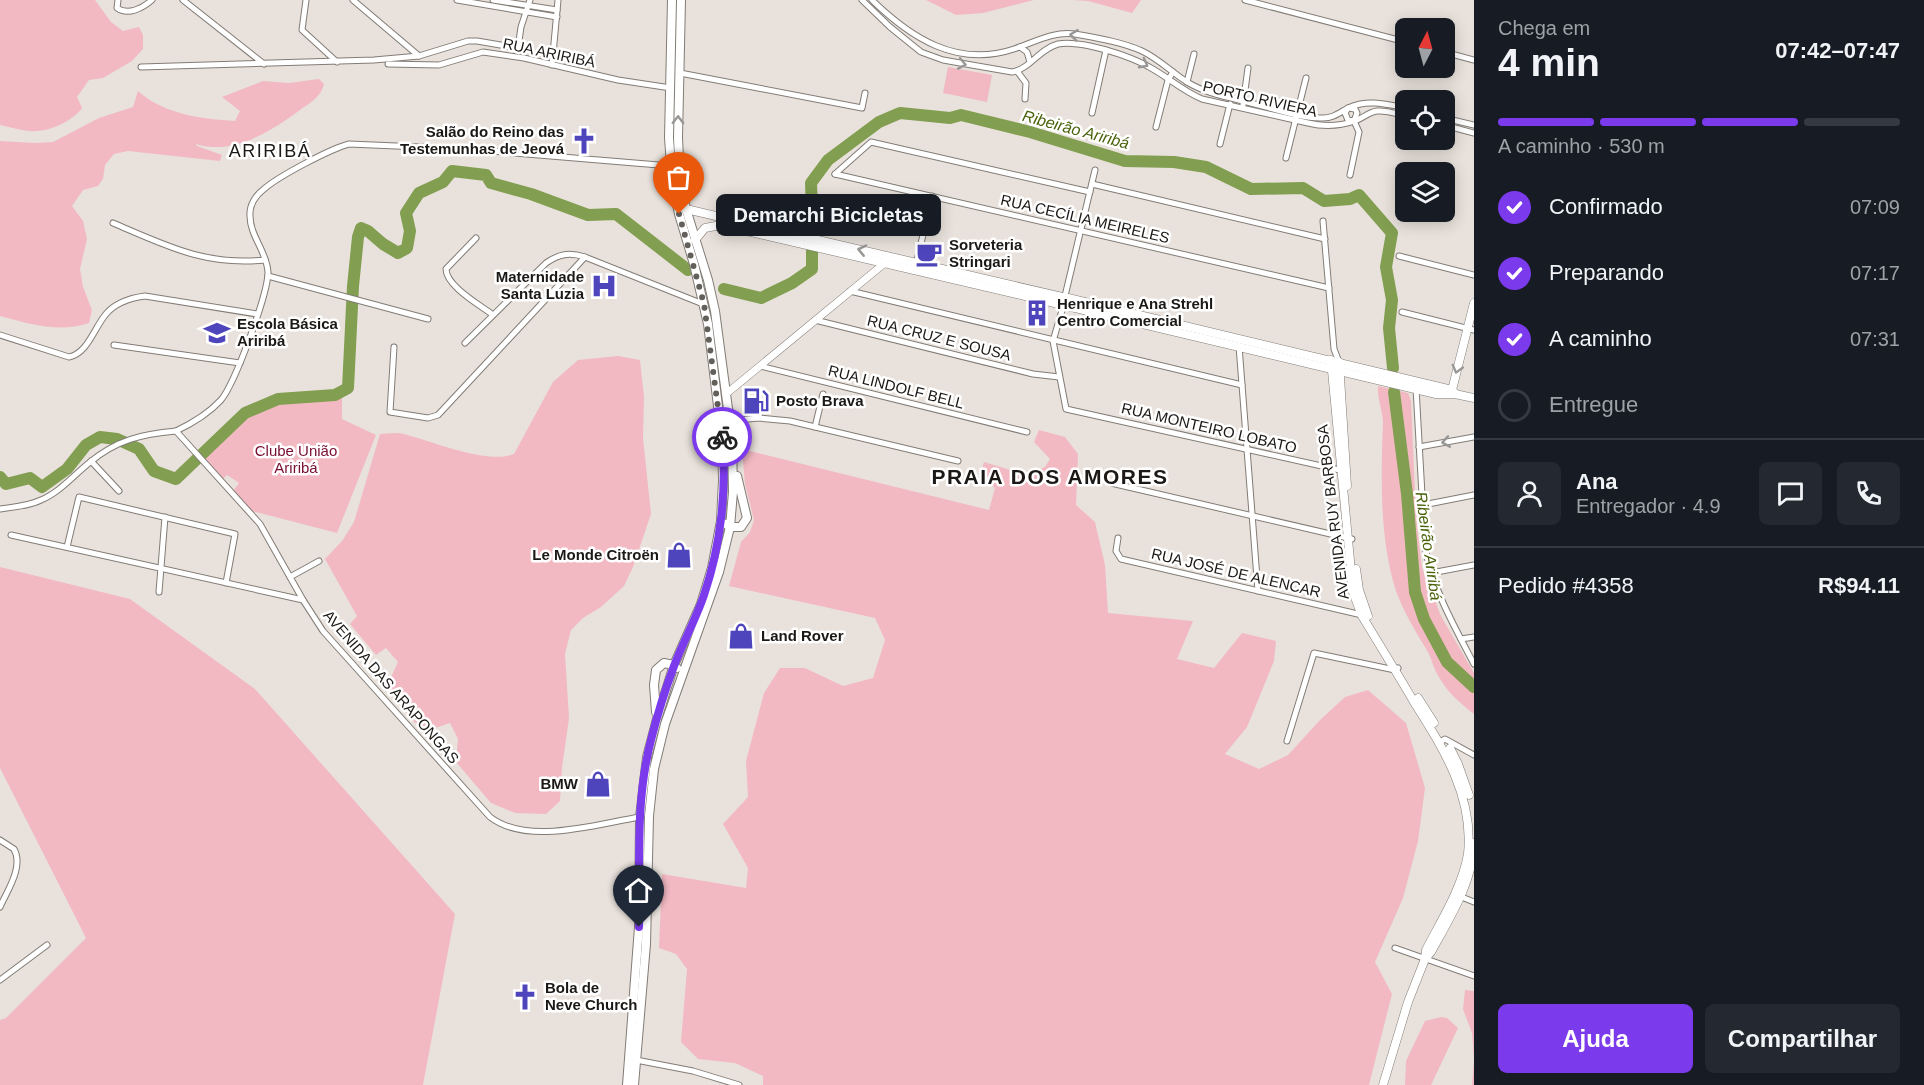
<!DOCTYPE html>
<html lang="pt">
<head>
<meta charset="utf-8">
<style>
	body { margin:0; font-family:Helvetica,sans-serif; background:#242831; color:#f1f3f6; height:100vh; display:flex; flex-direction:column; font-size:22px; white-space:nowrap }
	* { box-sizing:border-box; margin:0 }
	p { font-size:20px; color:#9ea1a6 }
	.icon { flex:none; width:33px; height:33px; fill:none; stroke:currentColor; stroke-width:2; stroke-linecap:round; stroke-linejoin:round }
	.map { position:relative; flex:1; overflow:hidden }
	.side { display:flex; flex-direction:column; background:#171b24; width:450px }
	.side>* { flex:none }
	.needle { width:39px; rotate:6deg }
	.tools { position:absolute; left:1395px; top:18px; display:grid; gap:12px }
	.tools a { display:grid; place-items:center; width:60px; height:60px; border-radius:9px; background:#171b24; box-shadow:0 3px 15px #0003; font-size:30px }
	.pin { position:absolute; display:grid; place-items:center; width:51px; height:51px; color:#fff; margin:-62px -26px; border-radius:50% 50% 50% 0; rotate:-45deg; box-shadow:0 0 6px #0007 }
	.pin .icon { rotate:45deg }
	.courier { position:absolute; display:grid; place-items:center; width:60px; height:60px; margin:-30px; border:4px solid #7c3aed; border-radius:50%; background:#fff; color:#222; box-shadow:0 2px 8px #0007 }
	.bubble { position:absolute; height:42px; border-radius:9px; background:#171b24; box-shadow:0 3px 15px #0003; font-size:20px; font-weight:800; line-height:42px; text-align:center }
	.summary em { font-style:normal; font-weight:800 }
	.summary div { display:flex; flex-direction:column-reverse }
	.summary { display:flex; align-items:center; justify-content:space-between; height:102px; padding:0 24px }
	h1 { font-size:39px; font-weight:800; line-height:45px }
	.bar { display:grid; grid-template-columns:repeat(4,1fr); gap:9px 6px; align-content:center; height:72px; padding:0 24px }
	.bar i { height:8px; border-radius:4px; background:#363941 }
	.bar .active { background:#7c3aed }
	.bar p { grid-column:span 4 }
	.line { display:flex; align-items:center; gap:15px; padding:0 24px; border-top:2px solid #363941 }
	.line div { flex:1 }
	.round { display:grid; place-items:center; flex:none; width:63px; height:63px; border-radius:9px; background:#242831 }
	ol { padding:0 24px; list-style:none }
	li { display:flex; align-items:center; gap:18px; height:66px }
	li p { margin-inline-start:auto }
	li .icon { padding:6px; border-radius:50%; background:#7c3aed; color:#fff; stroke-width:4 }
	li:last-child { color:#9ea1a6 }
	li i { width:33px; height:33px; border:3px solid #363941; border-radius:50% }
	.action { display:flex; gap:12px; margin-top:auto; padding:12px 24px }
	.action a { flex:1; height:69px; border-radius:9px; background:#7c3aed; color:#fff; font-size:24px; font-weight:800; line-height:69px; text-align:center }
	.action a+a { background:#242831; color:#f1f3f6 }
	main { display:flex; flex:1; min-height:0 }
	.map>svg:first-child { display:block }
	.green { fill:#f2b9c2 }
	.lines { fill:none; stroke-linecap:round; stroke-linejoin:round }
	.river { stroke:#829e50; stroke-width:12 }
	.minor-casing { stroke:#827c76; stroke-width:7 }
	.tertiary-casing { stroke:#827c76; stroke-width:8 }
	.secondary-casing { stroke:#827c76; stroke-width:9 }
	.primary-casing { stroke:#827c76; stroke-width:10 }
	.minor { stroke:#fff; stroke-width:5 }
	.tertiary { stroke:#fff; stroke-width:7 }
	.secondary { stroke:#fff; stroke-width:8 }
	.primary { stroke:#fff; stroke-width:8 }
	.oneway { stroke:#989796 }
	.done { stroke:#635f5b; stroke-width:6; stroke-dasharray:0 10.8 }
	.route { stroke:#7c3aed; stroke-width:8 }
	.labels { text-anchor:middle; stroke-width:5; stroke-linejoin:round; paint-order:stroke }
	.street-label { font-size:15px; fill:#1b1816; stroke:#fff }
	.poi-label { font-size:15px; font-weight:bold; fill:#1b1816; stroke:#fff; text-anchor:start }
	.park-label { font-size:15px; fill:#780e32; stroke:#fff }
	.water-label { font-size:16px; font-style:italic; fill:#49620a; stroke:#fff }
	.quarter-label { font-size:18px; letter-spacing:1.5px; fill:#1b1816; stroke:#fff }
	.district-label { font-size:21px; font-weight:bold; letter-spacing:1.5px; fill:#1b1816; stroke:#fff }
</style>
</head>
<body>
<main>
<div class="map">
<svg width="1474" height="1085" viewBox="0 0 1474 1085">
	<rect width="100%" height="100%" fill="#e9e2dc"/>
	<g class="green">
		<path d="M0,0H95L111,22L123,31L139,27L143,35V49L132,61L103,78L89,80L77,97L82,108C72,122 47,133 29,131C20,130 10,127 0,125Z"/>
		<path d="M926,0H1034L983,13L956,15Z"/>
		<path d="M1072,0H1141L1132,13L1088,1Z"/>
		<path d="M948,67L992,75L987,102L943,93Z"/>
		<path d="M319,79L324,84C321,97 311,102 300,110C272,131 232,156 196,144L197,146L222,155L220,161L128,151L114,154L105,165L103,179L98,186L83,190L72,206L83,221L87,239L80,269L83,287L92,310L89,323C59,333 29,324 0,316V141L35,143L53,142L99,118L133,107L138,91C163,114 202,119 235,121L240,111L222,97L263,81L289,83Z"/>
		<path d="M618,356L640,360L644,397L643,438L651,514L633,567L624,586L601,607L583,618L571,630L565,654L569,718L562,768L560,801L546,814L515,813L491,803L456,762L458,739L450,723L423,732L386,688L398,662L386,648L376,655L350,624L357,616L325,559L342,541L354,522L380,434C388,434 396,432 404,434C432,441 487,465 514,454L553,382L578,360Z"/>
		<path d="M1378,386L1408,393L1411,401L1416,517L1422,568L1441,616L1474,673V714C1461,704 1447,692 1439,677C1434,670 1432,660 1428,652C1416,632 1404,613 1396,591C1379,537 1381,476 1383,421C1382,409 1377,398 1378,386Z"/>
		<path d="M342,396V419L376,435L337,533L252,511L233,491L239,483L227,475L223,479L202,457C216,444 231,427 247,416C275,397 310,398 342,396Z"/>
		<path d="M1039,430L1065,437L1078,454L1076,505L1095,522L1105,565L1108,613L1193,621L1177,659L1214,668L1242,633L1276,641L1274,661L1247,727L1225,754L1259,769L1288,755L1320,720L1345,697L1368,690L1406,723L1425,788L1418,841L1403,898L1375,962L1392,994L1369,1085H763V1076L735,1063L698,1059L681,1042L687,969L676,954L659,948L662,874L746,888L748,868L723,824L748,797L746,761L764,693L780,668H805L843,686L873,678L885,640L875,618L729,586L741,542L750,532L754,520L745,484L742,449L989,510L995,488L980,476L984,462L1027,475L1045,467L1050,459L1034,442Z"/>
		<path d="M0,567L130,599L255,689L455,914L423,1085H0V1020L6,1018L86,938L0,768Z"/>
		<path d="M1465,990L1474,991V1085H1472L1474,1060L1472,1033L1463,1009Z"/>
		<path d="M1441,1017L1447,1018L1458,1028L1431,1085H1405L1406,1061L1425,1021Z"/>
	</g>
	<g class="lines">
		<g class="river">
			<path d="M813,232L811,183L828,160L879,122L900,113L950,118L961,115L1030,132L1125,161L1174,162L1206,167L1251,189L1303,188L1324,201L1350,199L1359,195L1392,233L1386,267L1392,300L1389,328L1393,368"/>
			<path d="M724,289L761,298L792,283L812,269V251"/>
			<path d="M1394,392L1407,494L1415,592L1424,619L1447,662L1474,687"/>
			<path d="M0,477L6,484L30,478L42,487L67,469L86,445L100,437L117,439L139,449L154,471L176,479L245,413L278,399L335,395L348,388L353,286L358,237L361,228L368,231L383,244L398,253L407,248L410,231L406,213L419,193L443,182L452,171L486,175L491,183L531,194L588,215L616,214L688,270"/>
		</g>
		<g class="minor-casing">
			<g id="minor">
				<path d="M118,0L117,8C128,16 143,8 152,0"/>
				<path d="M183,0L264,64"/>
				<path d="M306,0L302,30L337,62"/>
				<path d="M353,0L419,56"/>
				<path d="M457,0L557,17"/>
				<path d="M493,0L557,10"/>
				<path d="M862,0L890,27L921,52L943,60L1012,72C1030,69 1039,49 1058,44C1069,42 1080,44 1090,46C1112,51 1132,57 1151,68C1169,78 1183,91 1202,99L1308,123C1324,127 1340,126 1355,121C1363,118 1369,112 1377,111C1387,110 1397,114 1406,116"/>
				<path d="M872,0C911,38 957,68 1014,49C1035,42 1053,31 1075,34C1097,38 1122,42 1142,51C1159,59 1171,72 1187,82C1205,93 1226,97 1247,102C1269,107 1300,119 1323,118C1333,118 1339,113 1348,108C1367,99 1386,104 1406,108"/>
				<path d="M1245,0L1406,42"/>
				<path d="M1020,47L1027,52L1030,62"/>
				<path d="M1444,52L1474,60"/>
				<path d="M388,64L439,65L483,52L524,58L618,80L671,88"/>
				<path d="M552,65L558,0"/>
				<path d="M141,67L374,60L419,56L468,41H477L518,48L521,27L530,0"/>
				<path d="M1017,71L1026,83L1025,99"/>
				<path d="M680,73L862,108L865,93"/>
				<path d="M1187,82L1194,54"/>
				<path d="M1243,105L1248,68"/>
				<path d="M1092,113L1106,50"/>
				<path d="M1444,118L1474,125"/>
				<path d="M1444,125L1474,133"/>
				<path d="M1156,127L1168,80L1173,72"/>
				<path d="M1220,144L1230,104"/>
				<path d="M1286,158L1306,78"/>
				<path d="M835,174L1329,288"/>
				<path d="M835,174L871,142L1090,192"/>
				<path d="M1350,175L1359,132L1354,121L1357,113L1355,109L1348,108L1345,113L1348,120L1353,121"/>
				<path d="M1092,184L1325,239"/>
				<path d="M1323,221L1334,349L1339,362"/>
				<path d="M113,223C167,246 205,266 265,260"/>
				<path d="M476,238L446,269C446,286 480,305 493,315"/>
				<path d="M1399,256L1474,275"/>
				<path d="M916,265L932,196"/>
				<path d="M268,276L428,319"/>
				<path d="M850,291L1242,385"/>
				<path d="M1065,296L1095,170"/>
				<path d="M1063,307L1053,341L1066,409L1344,471"/>
				<path d="M1402,312L1474,330"/>
				<path d="M815,320L1033,374L1059,377"/>
				<path d="M0,335L69,357C88,353 94,328 106,314C116,302 130,298 145,296L257,314"/>
				<path d="M465,343L546,263C559,254 569,252 585,257"/>
				<path d="M114,345L240,363"/>
				<path d="M1239,346L1258,591"/>
				<path d="M394,347L390,412L428,418L438,415L585,257L703,304"/>
				<path d="M760,366L1027,432"/>
				<path d="M1416,388L1425,548C1434,591 1454,626 1474,664"/>
				<path d="M729,421L758,418L790,421L958,461"/>
				<path d="M815,427L823,394"/>
				<path d="M176,431C193,423 208,414 221,400C235,383 268,294 268,272C267,252 250,236 250,216C249,205 256,195 264,189C279,176 330,149 349,144L467,149L671,166"/>
				<path d="M1419,447L1474,437"/>
				<path d="M91,461L119,491"/>
				<path d="M1111,483L1352,539"/>
				<path d="M1423,505L1474,495"/>
				<path d="M0,509C13,507 29,506 41,500C60,492 74,475 89,463C116,440 142,434 176,431L260,524L303,600L323,631L490,817C528,846 596,824 640,817"/>
				<path d="M11,535L303,600"/>
				<path d="M1118,538L1116,551L1121,559L1362,615"/>
				<path d="M67,547L79,497L235,534L226,583"/>
				<path d="M1431,573L1474,565"/>
				<path d="M290,577L319,561"/>
				<path d="M159,592L165,517"/>
				<path d="M1461,639L1474,637"/>
				<path d="M1287,741L1314,653L1395,670L1398,668"/>
				<path d="M1440,742L1445,739L1474,755"/>
				<path d="M0,840L14,849C24,867 7,891 0,907"/>
				<path d="M1459,896L1474,902"/>
				<path d="M1395,948L1474,976"/>
				<path d="M0,980L47,945"/>
				<path d="M636,1060L693,1071L739,1085"/>
			</g>
		</g>
		<g class="tertiary-casing">
			<path id="tertiary" d="M726,394L886,262"/>
		</g>
		<g class="secondary-casing">
			<g id="secondary">
				<path d="M686,209L1062,297"/>
				<path d="M695,240L705,228L721,225L1059,304"/>
				<path d="M1068,298L1452,390"/>
				<path d="M1067,306L1436,394H1455L1474,398"/>
				<path d="M1331,360L1353,592L1362,616C1379,644 1397,673 1414,702C1443,748 1474,796 1468,854C1462,888 1442,919 1426,950L1425,959L1408,1002L1383,1085"/>
				<path d="M1339,362L1347,486"/>
				<path d="M1455,393L1452,390L1474,303"/>
				<path d="M1356,569L1359,590L1368,616"/>
				<path d="M1418,698L1434,723"/>
				<path d="M1450,748L1458,764L1469,795"/>
				<path d="M1425,959L1431,952C1449,919 1473,882 1474,843"/>
			</g>
		</g>
		<g class="primary-casing">
			<g id="primary">
				<path d="M726,524L730,527H741L747,518L737,476"/>
				<path d="M656,712L654,685L656,670L664,663L674,665L677,668"/>
				<path d="M627,1085L639,927L640,817L647,757L657,719L674,665L701,604L712,568L721,521L723,480L722,439L708,324L694,264L679,214L672,178L669,138L672,0"/>
				<path d="M634,1085L646,944L649,816L654,769L665,724L719,572L730,527L733,492L732,439L715,311L708,280L686,209L680,178L678,138L681,0"/>
			</g>
		</g>
		<use href="#minor" class="minor"/>
		<use href="#tertiary" class="tertiary"/>
		<use href="#secondary" class="secondary"/>
		<use href="#primary" class="primary"/>
	</g>
	<defs><path id="oneway-chevron" d="M-2-3.5L2.5 0L-2 3.5" fill="none" stroke-width="1.6" stroke-linecap="round" stroke-linejoin="round" transform="scale(1.5)"/></defs>
	<g class="oneway">
		<use href="#oneway-chevron" transform="translate(1074 35) rotate(-173)"/>
		<use href="#oneway-chevron" transform="translate(962 64) rotate(11)"/>
		<use href="#oneway-chevron" transform="translate(1144 64) rotate(28)"/>
		<use href="#oneway-chevron" transform="translate(678 120) rotate(-89)"/>
		<use href="#oneway-chevron" transform="translate(862 250) rotate(-167)"/>
		<use href="#oneway-chevron" transform="translate(1457 369) rotate(105)"/>
		<use href="#oneway-chevron" transform="translate(1446 442) rotate(170)"/>
	</g>
	<g class="lines">
		<path class="done" d="M679,214L704,304L722,437"/>
		<path class="route" d="M639,927C640,865 635,801 651,740C657,716 665,690 674,666C683,642 696,619 704,595C721,545 727,489 722,437"/>
	</g>
	<defs>
		<g id="church-bare" transform="scale(2.07)"><path d="M-1.2-6h2.4v3.5h3.3v2.4h-3.3V6h-2.4V-.1h-3.3v-2.4h3.3Z" fill="#4e45bc" stroke="#fff" stroke-width="2.5" paint-order="stroke"/></g>
		<g id="cafe-bare" transform="scale(2.07)"><path d="M-5.5-4.5H6V0H3Q3 3.5 0 3.5H-2.5Q-5.5 3.5-5.5 0ZM3-3.2v2h1.7v-2ZM-6 4.5H4V6H-6Z" fill="#4e45bc" stroke="#fff" stroke-width="2.5" paint-order="stroke"/></g>
		<g id="hospital-bare" transform="scale(2.07)"><path d="M-5-5h3v3.5h4V-5h3V5h-3V1.5h-4V5h-3Z" fill="#4e45bc" stroke="#fff" stroke-width="2.5" paint-order="stroke"/></g>
		<g id="building-bare" transform="scale(2.07)"><path d="M-4-6H4V6H1V3H-1V6H-4ZM-2.5-4.3h1.7v1.8h-1.7ZM.8-4.3h1.7v1.8H.8ZM-2.5-1h1.7V.8h-1.7ZM.8-1h1.7V.8H.8Z" fill="#4e45bc" stroke="#fff" stroke-width="2.5" paint-order="stroke"/></g>
		<g id="school-bare" transform="scale(2.07)"><path d="M0-5L7-2L0 1L-7-2ZM-4 1L0 2.5L4 1V4Q0 6-4 4Z" fill="#4e45bc" stroke="#fff" stroke-width="2.5" paint-order="stroke"/></g>
		<g id="fuel-bare" transform="scale(2.07)"><path d="M-5.5-6h7V0h2V4h1.3V-2.5L3-4.5l.8-.8L6-3V5H2.5V1h-1V6h-7ZM-4.2-4.7v3.2H.2V-4.7Z" fill="#4e45bc" stroke="#fff" stroke-width="2.5" paint-order="stroke"/></g>
		<g id="shop-bare" transform="scale(2.07)"><path d="M-5-2.5h2.3a2.7 3.5 0 0 1 5.4 0H5L5.5 6h-11ZM-1.5-2.5h3a1.5 2.3 0 0 0-3 0Z" fill="#4e45bc" stroke="#fff" stroke-width="2.5" paint-order="stroke"/></g>
	</defs>
	<g fill-rule="evenodd">
		<use href="#church-bare" x="584" y="141"/>
		<use href="#cafe-bare" x="929" y="254"/>
		<use href="#hospital-bare" x="604" y="286"/>
		<use href="#building-bare" x="1037" y="313"/>
		<use href="#school-bare" x="217" y="333"/>
		<use href="#fuel-bare" x="756" y="401"/>
		<use href="#shop-bare" x="679" y="555"/>
		<use href="#shop-bare" x="741" y="636"/>
		<use href="#shop-bare" x="598" y="784"/>
		<use href="#church-bare" x="525" y="997"/>
	</g>
	<g class="labels">
		<g class="street-label">
			<text transform="translate(549 53) rotate(12)" y="5">RUA ARIRIBÁ</text>
			<text transform="translate(1260 99) rotate(13)" y="5">PORTO RIVIERA</text>
			<text transform="translate(1085 219) rotate(13)" y="5">RUA CECÍLIA MEIRELES</text>
			<text transform="translate(939 338) rotate(14)" y="5">RUA CRUZ E SOUSA</text>
			<text transform="translate(896 387) rotate(14)" y="5">RUA LINDOLF BELL</text>
			<text transform="translate(1209 428) rotate(13)" y="5">RUA MONTEIRO LOBATO</text>
			<text transform="translate(1333 512) rotate(-97)" y="5">AVENIDA RUY BARBOSA</text>
			<text transform="translate(1236 573) rotate(13)" y="5">RUA JOSÉ DE ALENCAR</text>
			<text transform="translate(391 687) rotate(49)" y="5">AVENIDA DAS ARAPONGAS</text>
		</g>
		<g class="poi-label">
			<text x="564" y="137" text-anchor="end">Salão do Reino das<tspan x="564" dy="17">Testemunhas de Jeová</tspan></text>
			<text x="949" y="250">Sorveteria<tspan x="949" dy="17">Stringari</tspan></text>
			<text x="584" y="282" text-anchor="end">Maternidade<tspan x="584" dy="17">Santa Luzia</tspan></text>
			<text x="1057" y="309">Henrique e Ana Strehl<tspan x="1057" dy="17">Centro Comercial</tspan></text>
			<text x="237" y="329">Escola Básica<tspan x="237" dy="17">Ariribá</tspan></text>
			<text x="776" y="406">Posto Brava</text>
			<text x="659" y="560" text-anchor="end">Le Monde Citroën</text>
			<text x="761" y="641">Land Rover</text>
			<text x="578" y="789" text-anchor="end">BMW</text>
			<text x="545" y="993">Bola de<tspan x="545" dy="17">Neve Church</tspan></text>
		</g>
		<g class="park-label">
			<text x="296" y="456">Clube União<tspan x="296" dy="17">Ariribá</tspan></text>
		</g>
		<g class="water-label">
			<text transform="translate(1076 129) rotate(15)" y="6">Ribeirão Ariribá</text>
			<text transform="translate(1429 546) rotate(82)" y="6">Ribeirão Ariribá</text>
		</g>
		<g class="quarter-label">
			<text x="270" y="157">ARIRIBÁ</text>
		</g>
		<g class="district-label">
			<text x="1050" y="484">PRAIA DOS AMORES</text>
		</g>
	</g>
</svg>
<div class="tools">
<a><svg class="needle" viewBox="-14 -14 28 28"><path d="M0-13l5 13h-10z" fill="#e53935"/><path d="M0 13l5-13h-10z" fill="#9ea1a6"/></svg></a>
<a><svg class="icon" aria-label="locate" viewBox="0 0 24 24"><circle cx="12" cy="12" r="6"/><path d="M12 2v4M12 18v4M2 12h4M18 12h4"/></svg></a>
<a><svg class="icon" aria-label="layers" viewBox="0 0 24 24"><path d="M12 4l9 5-9 5-9-5zM3 14l9 5 9-5"/></svg></a>
</div>
<div class="pin" style="left:679px;top:214px;background:#ea580c"><svg class="icon" aria-label="bag" viewBox="0 0 24 24"><path d="M5 8h14l-1 12H6zM9 8a3 3 0 0 1 6 0"/></svg></div>
<div class="pin" style="left:639px;top:927px;background:#1f2937"><svg class="icon" aria-label="home" viewBox="0 0 24 24"><path d="M3 11l9-7 9 7M6 9v11h12V9"/></svg></div>
<div class="courier" style="left:722px;top:437px"><svg class="icon" aria-label="bike" viewBox="0 0 24 24"><circle cx="6" cy="16" r="4"/><circle cx="18" cy="16" r="4"/><path d="M6 16l4-8h5l3 8M10 8l3 8H6M13 5h3"/></svg></div>
<div class="bubble" style="left:716px;top:194px;width:225px">Demarchi Bicicletas</div>
</div>
<section class="side">
<div class="summary"><div><h1>4 min</h1><p>Chega em</p></div><em>07:42–07:47</em></div>
<div class="bar"><i class="active"></i><i class="active"></i><i class="active"></i><i></i><p>A caminho · 530 m</p></div>
<ol>
<li><svg class="icon" aria-label="check" viewBox="0 0 24 24"><path d="M5 12l5 5 9-10"/></svg>Confirmado<p>07:09</p></li>
<li><svg class="icon" aria-label="check" viewBox="0 0 24 24"><path d="M5 12l5 5 9-10"/></svg>Preparando<p>07:17</p></li>
<li><svg class="icon" aria-label="check" viewBox="0 0 24 24"><path d="M5 12l5 5 9-10"/></svg>A caminho<p>07:31</p></li>
<li><i></i>Entregue</li>
</ol>
<div class="line" style="height:108px"><a class="round"><svg class="icon" aria-label="person" viewBox="0 0 24 24"><circle cx="12" cy="8" r="4"/><path d="M4 21q1-7 8-7t8 7"/></svg></a><div><b>Ana</b><p>Entregador · 4.9</p></div><a class="round"><svg class="icon" aria-label="chat" viewBox="0 0 24 24"><path d="M4 5h16v11H9l-5 4z"/></svg></a><a class="round"><svg class="icon" aria-label="phone" viewBox="0 0 24 24"><path d="M5 4h4l2 5-3 2q2 4 5 5l2-3 5 2v4C11 20 4 13 5 4z"/></svg></a></div>
<div class="line" style="height:78px"><div>Pedido #4358</div><b>R$94.11</b></div>
<div class="action"><a>Ajuda</a><a>Compartilhar</a></div>
</section>
</main>
</body>
</html>
